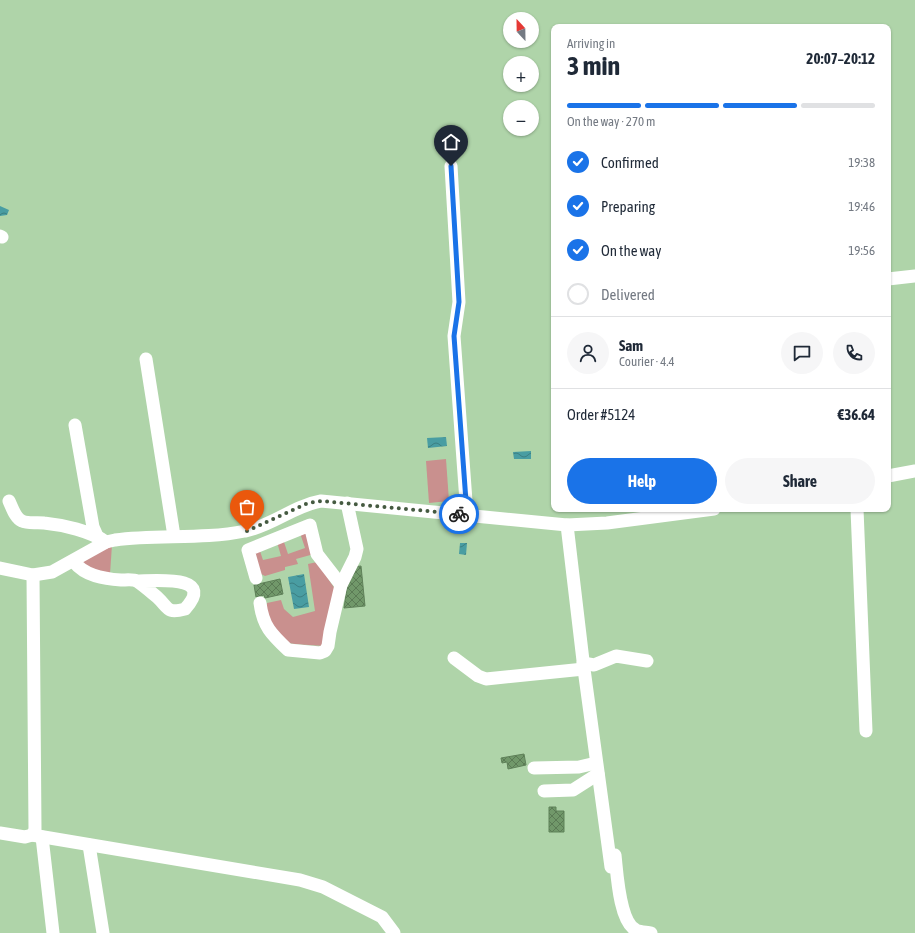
<!DOCTYPE html>
<html lang="en">
<head>
<meta charset="utf-8">
<style>
	body { margin:0; font-family:"Asap Condensed",sans-serif; background:#f6f6f7; color:#1f2937; height:100vh; display:flex; flex-direction:column; font-size:15px; white-space:nowrap }
	* { box-sizing:border-box; margin:0 }
	p { font-size:13px; color:#747a83 }
	.icon { flex:none; width:22px; height:22px; fill:none; stroke:currentColor; stroke-width:2; stroke-linecap:round; stroke-linejoin:round }
	.map { position:relative; flex:1; overflow:hidden }
	.side { position:absolute; left:551px; top:24px; width:340px; height:488px; display:flex; flex-direction:column; background:#fff; border-radius:8px; box-shadow:0 1px 3px #0004 }
	.side>* { flex:none }
	.needle { width:26px; rotate:338deg }
	.controls { position:absolute; left:503px; top:12px; display:grid; gap:8px }
	.controls a { display:grid; place-items:center; width:36px; height:36px; border-radius:50%; background:#fff; box-shadow:0 1px 3px #0004; font-size:20px }
	.pin { position:absolute; display:grid; place-items:center; width:34px; height:34px; color:#fff; margin:-41px -17px; border-radius:50% 50% 50% 0; rotate:-45deg; box-shadow:0 0 4px #0007 }
	.pin .icon { rotate:45deg }
	.courier { position:absolute; display:grid; place-items:center; width:40px; height:40px; margin:-20px; border:3px solid #1a73e8; border-radius:50%; background:#fff; color:#222; box-shadow:0 1px 5px #0007 }
	.head em { font-style:normal; font-weight:700 }
	.head div { display:flex; flex-direction:column-reverse }
	.head { display:flex; align-items:center; justify-content:space-between; height:68px; padding:0 16px }
	h1 { font-size:26px; font-weight:700; line-height:30px }
	.bar { display:grid; grid-template-columns:repeat(4,1fr); gap:6px 4px; align-content:center; height:48px; padding:0 16px }
	.bar i { height:5px; border-radius:3px; background:#e0e1e3 }
	.bar .current { background:#1a73e8 }
	.bar p { grid-column:span 4 }
	.line { display:flex; align-items:center; gap:10px; padding:0 16px; border-top:1px solid #e0e1e3 }
	.line div { flex:1 }
	.round { display:grid; place-items:center; flex:none; width:42px; height:42px; border-radius:21px; background:#f6f6f7 }
	ol { padding:0 16px; list-style:none }
	li { display:flex; align-items:center; gap:12px; height:44px }
	li p { margin-inline-start:auto }
	li .icon { padding:4px; border-radius:50%; background:#1a73e8; color:#fff; stroke-width:4 }
	li:last-child { color:#747a83 }
	li i { width:22px; height:22px; border:2px solid #e0e1e3; border-radius:50% }
	.primary-button { display:flex; gap:8px; margin-top:auto; padding:8px 16px }
	.primary-button a { flex:1; height:46px; border-radius:24px; background:#1a73e8; color:#fff; font-size:16px; font-weight:700; line-height:46px; text-align:center }
	.primary-button a+a { background:#f6f6f7; color:#1f2937 }
	.map>svg:first-child { display:block }
	.green { fill:#c9908e }
	.water { fill:url(#water-waves) }
	.building { fill:url(#building-cross-hatch); stroke:#5f8159 }
	.lines { fill:none; stroke-linecap:round; stroke-linejoin:round }
	.minor { stroke:#fff; stroke-width:13 }
	.done { stroke:#455a41; stroke-width:4; stroke-dasharray:0 7.2 }
	.route { stroke:#1a73e8; stroke-width:5 }
</style>
</head>
<body>
<div class="map">
<svg width="915" height="933" viewBox="0 0 915 933">
	<defs>
		<pattern id="water-waves" width="16" height="10" patternUnits="userSpaceOnUse"><rect width="16" height="10" fill="#499da2"/><path d="M0 5q4-4 8 0t8 0" fill="none" stroke="#3b7f82"/></pattern>
		<pattern id="building-cross-hatch" width="8" height="8" patternUnits="userSpaceOnUse"><rect width="8" height="8" fill="#71986a"/><path d="M0 0l8 8M0 8l8-8" fill="none" stroke="#5b7b55"/></pattern>
	</defs>
	<rect width="100%" height="100%" fill="#afd4a9"/>
	<g class="green">
		<path d="M446,459L449,501L429,503L426,461Z"/>
		<path d="M307,530L314,554L296,559L298,564L285,567V570L265,576L261,574L252,551L259,548L263,560L281,556L277,542L283,539L288,554L305,548L300,533Z"/>
		<path d="M112,545L110,574H101L80,562Z"/>
		<path d="M317,562L335,589L322,646C314,645 292,645 287,642C275,635 264,617 267,603L281,600L284,609L293,617L315,611L308,564Z"/>
	</g>
	<g class="water">
		<path d="M0,206L9,210L7,215L0,216Z"/>
		<path d="M446,437L447,446L428,448L427,438Z"/>
		<path d="M531,451V459H514L513,452Z"/>
		<path d="M460,543H467L466,555L459,554Z"/>
		<path d="M304,574L309,607L294,609L288,577Z"/>
	</g>
	<g class="building">
		<path d="M361,566L365,606L344,608L348,582L353,567Z"/>
		<path d="M280,579L283,594L265,598L264,595L256,597L254,585Z"/>
		<path d="M524,754L526,765L508,769L507,762L502,763L501,758Z"/>
		<path d="M549,807H556V811H564V832H549Z"/>
	</g>
	<g class="lines">
		<g class="minor">
			<path d="M451,166L459,302L454,336L467,515"/>
			<path d="M0,236L2,237"/>
			<path d="M888,279L915,276"/>
			<path d="M146,359L174,536"/>
			<path d="M75,425L93,527L97,536"/>
			<path d="M888,476L915,471"/>
			<path d="M9,501C12,507 15,518 22,521C28,524 37,522 44,523C64,525 90,531 106,542"/>
			<path d="M857,509L866,731"/>
			<path d="M567,525L584,669L611,867"/>
			<path d="M74,562C85,576 104,579 121,580C126,580 133,579 137,581C143,585 151,592 157,597C169,608 166,614 185,609C217,574 154,581 136,581"/>
			<path d="M0,568L33,575L52,572L106,542L115,540C158,534 202,540 245,531C272,526 293,506 321,501L567,525L607,523L714,509"/>
			<path d="M256,578L248,550L310,525L317,554L341,585"/>
			<path d="M260,603C263,626 271,634 288,650L320,653L325,651L328,646L330,632L341,585L355,557L357,549L347,503"/>
			<path d="M454,658L478,676L486,679L584,669"/>
			<path d="M583,663L594,665L616,656L647,661"/>
			<path d="M534,768L579,767L596,763"/>
			<path d="M544,791L573,790L598,774"/>
			<path d="M0,833L25,837L32,835L35,830L33,575"/>
			<path d="M32,835L300,880L323,887L382,917L394,933"/>
			<path d="M42,837L53,933"/>
			<path d="M89,845L103,933"/>
			<path d="M615,855C617,872 619,922 636,930C640,932 647,932 651,933"/>
		</g>
	</g>
	<g class="lines">
		<path class="done" d="M247,531L308,503L321,501L459,514"/>
		<path class="route" d="M451,166L459,302L454,336L467,515L459,514"/>
	</g>
</svg>
<div class="controls">
<a><svg class="needle" viewBox="-14 -14 28 28"><path d="M0-13l5 13h-10z" fill="#e53935"/><path d="M0 13l5-13h-10z" fill="#747a83"/></svg></a>
<a>+</a>
<a>−</a>
</div>
<div class="pin" style="left:247px;top:531px;background:#ea580c"><svg class="icon" aria-label="bag" viewBox="0 0 24 24"><path d="M5 8h14l-1 12H6zM9 8a3 3 0 0 1 6 0"/></svg></div>
<div class="pin" style="left:451px;top:166px;background:#1f2937"><svg class="icon" aria-label="home" viewBox="0 0 24 24"><path d="M3 11l9-7 9 7M6 9v11h12V9"/></svg></div>
<div class="courier" style="left:459px;top:514px"><svg class="icon" aria-label="bike" viewBox="0 0 24 24"><circle cx="6" cy="16" r="4"/><circle cx="18" cy="16" r="4"/><path d="M6 16l4-8h5l3 8M10 8l3 8H6M13 5h3"/></svg></div>
<section class="side">
<div class="head"><div><h1>3 min</h1><p>Arriving in</p></div><em>20:07–20:12</em></div>
<div class="bar"><i class="current"></i><i class="current"></i><i class="current"></i><i></i><p>On the way · 270 m</p></div>
<ol>
<li><svg class="icon" aria-label="check" viewBox="0 0 24 24"><path d="M5 12l5 5 9-10"/></svg>Confirmed<p>19:38</p></li>
<li><svg class="icon" aria-label="check" viewBox="0 0 24 24"><path d="M5 12l5 5 9-10"/></svg>Preparing<p>19:46</p></li>
<li><svg class="icon" aria-label="check" viewBox="0 0 24 24"><path d="M5 12l5 5 9-10"/></svg>On the way<p>19:56</p></li>
<li><i></i>Delivered</li>
</ol>
<div class="line" style="height:72px"><a class="round"><svg class="icon" aria-label="person" viewBox="0 0 24 24"><circle cx="12" cy="8" r="4"/><path d="M4 21q1-7 8-7t8 7"/></svg></a><div><b>Sam</b><p>Courier · 4.4</p></div><a class="round"><svg class="icon" aria-label="chat" viewBox="0 0 24 24"><path d="M4 5h16v11H9l-5 4z"/></svg></a><a class="round"><svg class="icon" aria-label="phone" viewBox="0 0 24 24"><path d="M5 4h4l2 5-3 2q2 4 5 5l2-3 5 2v4C11 20 4 13 5 4z"/></svg></a></div>
<div class="line" style="height:52px"><div>Order #5124</div><b>€36.64</b></div>
<div class="primary-button"><a>Help</a><a>Share</a></div>
</section>
</div>
</body>
</html>
